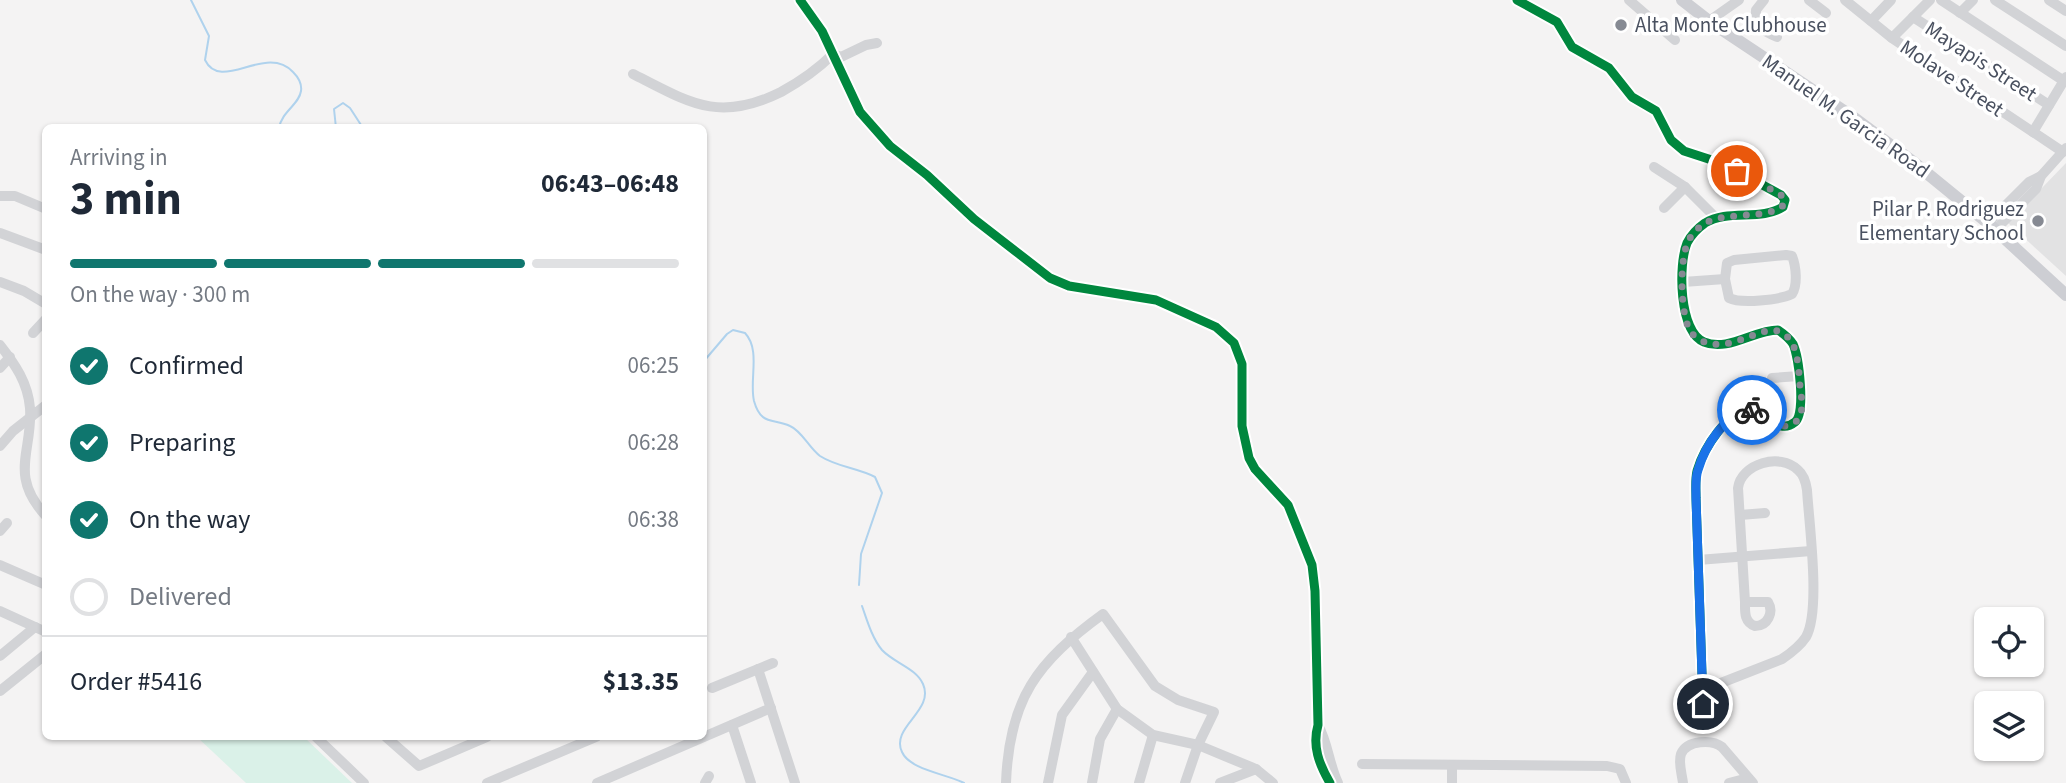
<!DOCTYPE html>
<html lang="en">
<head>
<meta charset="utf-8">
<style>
	body { margin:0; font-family:"Source Sans 3",sans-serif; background:#f6f6f7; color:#1f2937; height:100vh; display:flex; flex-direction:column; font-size:26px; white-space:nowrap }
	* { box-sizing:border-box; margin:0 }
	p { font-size:23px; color:#747a83 }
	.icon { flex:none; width:38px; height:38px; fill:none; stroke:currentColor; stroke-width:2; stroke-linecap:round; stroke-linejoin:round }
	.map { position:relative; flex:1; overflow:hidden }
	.details { position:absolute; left:42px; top:124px; width:665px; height:616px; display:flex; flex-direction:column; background:#fff; border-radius:10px; box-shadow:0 2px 5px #0004 }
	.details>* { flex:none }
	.controls { position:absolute; left:1974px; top:607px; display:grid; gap:14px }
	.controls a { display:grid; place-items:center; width:70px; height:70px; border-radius:10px; background:#fff; box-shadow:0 2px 5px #0004; font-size:35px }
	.pin { position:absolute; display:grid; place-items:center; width:60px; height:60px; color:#fff; margin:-30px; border:4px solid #fff; border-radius:50%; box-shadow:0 2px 7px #0007 }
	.courier { position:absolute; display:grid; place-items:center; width:70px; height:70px; margin:-35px; border:5px solid #1a73e8; border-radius:50%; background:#fff; color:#222; box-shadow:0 2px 9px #0007 }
	.headline em { font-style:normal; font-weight:700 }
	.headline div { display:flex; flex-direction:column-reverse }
	.headline { display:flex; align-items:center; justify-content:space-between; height:119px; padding:0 28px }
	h1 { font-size:46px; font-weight:700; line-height:52px }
	.bar { display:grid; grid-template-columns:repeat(4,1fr); gap:10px 7px; align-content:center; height:84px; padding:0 28px }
	.bar i { height:9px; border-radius:5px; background:#e0e1e3 }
	.bar .selected { background:#0f766e }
	.bar p { grid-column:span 4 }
	.line { display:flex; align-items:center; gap:18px; padding:0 28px; border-top:2px solid #e0e1e3 }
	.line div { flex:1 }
	ol { padding:0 28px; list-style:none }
	li { display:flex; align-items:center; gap:21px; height:77px }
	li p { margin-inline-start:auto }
	li .icon { padding:7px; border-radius:50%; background:#0f766e; color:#fff; stroke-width:4 }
	li:last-child { color:#747a83 }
	li i { width:38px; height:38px; border:4px solid #e0e1e3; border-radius:50% }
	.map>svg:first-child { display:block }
	.education { fill:#e2e2e3 }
	.green { fill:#daf1e8 }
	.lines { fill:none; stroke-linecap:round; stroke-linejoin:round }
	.stream { stroke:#afd2ed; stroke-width:2 }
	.minor { stroke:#d2d3d6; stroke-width:10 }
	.major { stroke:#cdced3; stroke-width:12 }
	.cycleway-casing { stroke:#fff; stroke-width:13 }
	.cycleway { stroke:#00873e; stroke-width:9 }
	.done { stroke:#868a93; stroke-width:7; stroke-dasharray:0 12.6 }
	.route { stroke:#1a73e8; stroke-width:9 }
	.poi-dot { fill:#868a93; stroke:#fff; stroke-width:2.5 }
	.labels { text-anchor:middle; stroke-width:7; stroke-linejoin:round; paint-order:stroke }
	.poi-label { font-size:21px; fill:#4a5160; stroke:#fff; text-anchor:start }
	.street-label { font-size:21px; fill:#4a5160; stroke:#fff }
</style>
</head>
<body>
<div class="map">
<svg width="2066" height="783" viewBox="0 0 2066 783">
	<rect width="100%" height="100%" fill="#f4f3f3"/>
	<path class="education" d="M2066,163V276L2008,223Z"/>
	<path class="green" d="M197,737H304L352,783H246Z"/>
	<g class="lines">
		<g class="stream">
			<path d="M191,0L209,36L205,60C221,93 266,43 293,72C298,77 302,84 301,91C299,105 282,111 279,128"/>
			<path d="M336,128L334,109L343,103L350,108L363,128"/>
			<path d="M704,361L727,334L733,330L745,333C761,350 749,380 754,401C761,426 773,418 790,426C802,431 809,448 820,456C837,467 858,468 875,477L882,493L861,554L859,585"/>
			<path d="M862,606C867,620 872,638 882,650C894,663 916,668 923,684C935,711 890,727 902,752C910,770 947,774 964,783"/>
		</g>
		<g class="minor">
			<path d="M800,0L822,31L860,112L890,146L927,175L974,219L1050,278L1069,286L1156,300L1216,327L1234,343L1242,364V426L1249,458L1255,469L1288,505L1312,565L1315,591L1318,725C1312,746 1319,764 1330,783"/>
			<path d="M1517,0L1557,22L1572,47L1609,68L1632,97L1656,111L1671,140L1684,151L1724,164L1781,195L1785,200L1783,207C1761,221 1728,209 1705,223C1698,228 1691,235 1687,243C1678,265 1679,332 1704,342C1728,352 1754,330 1778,330C1784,334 1789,338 1793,344C1799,357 1806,414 1795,422C1778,436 1768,412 1752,410C1728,408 1703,450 1697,471C1695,479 1696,489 1696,498L1703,704"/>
			<path d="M1629,0L1675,40"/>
			<path d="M1764,0L1756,10C1755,27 1763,31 1777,37"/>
			<path d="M1809,0L1826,13"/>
			<path d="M1845,0L1892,38L2063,152"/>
			<path d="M1941,0L2064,81"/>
			<path d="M1995,0L2066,46"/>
			<path d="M2049,0L2066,11"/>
			<path d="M1960,13L1973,0"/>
			<path d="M1913,17L2049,105"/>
			<path d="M1709,21L1739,0"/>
			<path d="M1871,21L1891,0"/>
			<path d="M1892,38L1930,0"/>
			<path d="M633,74C690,103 719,123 781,92C801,81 817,70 833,54L841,57L866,45L877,43"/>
			<path d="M2033,132L2066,77"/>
			<path d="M1654,167L1685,187L1716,218"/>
			<path d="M0,196H15L46,209"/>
			<path d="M1664,208L1685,187"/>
			<path d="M1988,223L2029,182L2041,176"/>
			<path d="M1995,230L2036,189L2041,176L2066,148"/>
			<path d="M0,233L46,250"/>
			<path d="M1786,255L1792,256C1796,266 1798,285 1792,294C1779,300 1741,304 1729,298L1725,279L1727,263L1734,260Z"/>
			<path d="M0,282L24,291L46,304"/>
			<path d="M1683,282L1725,279"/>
			<path d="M33,333L46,319"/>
			<path d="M0,345C15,364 28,383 30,408C33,451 8,475 46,516"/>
			<path d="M0,368L10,357"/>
			<path d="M1772,378L1799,376"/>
			<path d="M0,446L13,431L46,405"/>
			<path d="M1740,515L1765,513"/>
			<path d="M0,531L7,523"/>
			<path d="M1698,560L1811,551"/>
			<path d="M0,565L46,585"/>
			<path d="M0,611L46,632"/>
			<path d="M1071,637L1117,709L1153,735L1198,745L1256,769L1273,783"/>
			<path d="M0,656L35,627"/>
			<path d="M758,669L795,783"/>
			<path d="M712,688L773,663"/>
			<path d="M1703,690L1782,659C1791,653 1800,646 1806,637C1821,611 1809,523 1807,490C1806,483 1804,475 1798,470C1780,452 1741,464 1738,488L1745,602C1745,612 1744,622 1755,626C1768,626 1774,612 1768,602H1745"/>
			<path d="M0,691L46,654"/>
			<path d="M732,725L751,783"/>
			<path d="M1318,725C1328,743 1329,764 1338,783"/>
			<path d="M316,737L364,783"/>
			<path d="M386,737L419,766L487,737"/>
			<path d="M1362,764L1607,766L1620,769L1626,783"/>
			<path d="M1452,765V783"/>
			<path d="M487,783L596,737"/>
			<path d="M597,783L771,708"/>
			<path d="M705,783L709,776"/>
			<path d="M1006,783C1009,699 1037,662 1103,614L1155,686L1178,700L1214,712L1198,745L1185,783"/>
			<path d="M1048,783L1062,715L1093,672"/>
			<path d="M1092,783L1100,739L1117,709"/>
			<path d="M1139,783L1153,735"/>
			<path d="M1220,783L1256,769"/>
			<path d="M1683,783C1682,774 1678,763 1681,754C1687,740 1712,739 1722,747L1753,783"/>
			<path d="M1729,783L1748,778"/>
		</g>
		<path class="major" d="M1682,0L1709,21L1853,117L1912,161L1988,223L2066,295"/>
		<g class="cycleway-casing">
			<g id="cycleway">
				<path d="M800,0L822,31L860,112L890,146L927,175L974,219L1050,278L1069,286L1156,300L1216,327L1234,343L1242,364V426L1249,458L1255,469L1288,505L1312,565L1315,591L1318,725C1312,746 1319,764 1330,783"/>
				<path d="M1517,0L1557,22L1572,47L1609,68L1632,97L1656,111L1671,140L1684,151L1724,164L1781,195L1785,200L1783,207C1761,221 1728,209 1705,223C1698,228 1691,235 1687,243C1678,265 1679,332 1704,342C1728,352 1754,330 1778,330C1784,334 1789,338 1793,344C1799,357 1806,414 1795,422C1778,436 1768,412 1752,410C1728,408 1703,450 1697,471C1695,479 1696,489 1696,498L1703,704"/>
			</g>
		</g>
		<use href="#cycleway" class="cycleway"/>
	</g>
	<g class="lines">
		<path class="done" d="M1737,171L1781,195L1785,203C1773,221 1725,210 1704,224C1698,228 1692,233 1689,240C1679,257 1680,313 1690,331C1694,337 1701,341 1707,343C1728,349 1751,334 1770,330C1799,330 1798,366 1800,386C1801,394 1803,405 1801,413C1799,421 1793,425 1785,426C1772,428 1764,413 1752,410"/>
		<path class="route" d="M1703,704L1696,498C1696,488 1695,478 1698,470C1705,446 1726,412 1752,410"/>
	</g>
	<g class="poi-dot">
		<circle cx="1621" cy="25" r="7"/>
		<circle cx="2038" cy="221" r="7"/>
	</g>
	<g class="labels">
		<g class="poi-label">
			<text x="1635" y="32">Alta Monte Clubhouse</text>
			<text x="2024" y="216" text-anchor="end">Pilar P. Rodriguez<tspan x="2024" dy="24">Elementary School</tspan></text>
		</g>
		<g class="street-label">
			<text transform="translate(1981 61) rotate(33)" y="7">Mayapis Street</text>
			<text transform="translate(1952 78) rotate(34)" y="7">Molave Street</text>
			<text transform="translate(1846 116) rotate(35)" y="7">Manuel M. Garcia Road</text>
		</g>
	</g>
</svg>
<div class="controls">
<a><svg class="icon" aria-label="locate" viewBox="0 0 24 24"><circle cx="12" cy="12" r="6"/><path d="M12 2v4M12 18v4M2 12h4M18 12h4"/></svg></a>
<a><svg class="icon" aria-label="layers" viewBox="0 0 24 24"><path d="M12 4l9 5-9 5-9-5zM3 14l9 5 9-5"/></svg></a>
</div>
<div class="pin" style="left:1737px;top:171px;background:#ea580c"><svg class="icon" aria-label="bag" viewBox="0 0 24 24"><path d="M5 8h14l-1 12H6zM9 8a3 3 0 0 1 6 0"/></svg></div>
<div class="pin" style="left:1703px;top:704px;background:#1f2937"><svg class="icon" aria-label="home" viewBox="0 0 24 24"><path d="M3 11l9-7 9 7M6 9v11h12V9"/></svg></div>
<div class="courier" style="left:1752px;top:410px"><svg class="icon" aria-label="bike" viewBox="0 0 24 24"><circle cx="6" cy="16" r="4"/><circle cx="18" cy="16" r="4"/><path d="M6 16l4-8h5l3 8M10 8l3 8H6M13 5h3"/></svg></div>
<section class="details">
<div class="headline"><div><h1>3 min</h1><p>Arriving in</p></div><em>06:43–06:48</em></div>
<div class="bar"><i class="selected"></i><i class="selected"></i><i class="selected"></i><i></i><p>On the way · 300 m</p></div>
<ol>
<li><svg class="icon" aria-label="check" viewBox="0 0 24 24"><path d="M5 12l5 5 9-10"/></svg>Confirmed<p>06:25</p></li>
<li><svg class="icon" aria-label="check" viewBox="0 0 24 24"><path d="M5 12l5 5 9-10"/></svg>Preparing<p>06:28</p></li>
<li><svg class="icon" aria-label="check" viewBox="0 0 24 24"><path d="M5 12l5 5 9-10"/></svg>On the way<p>06:38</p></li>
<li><i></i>Delivered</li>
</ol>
<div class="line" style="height:91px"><div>Order #5416</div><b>$13.35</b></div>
</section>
</div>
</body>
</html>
